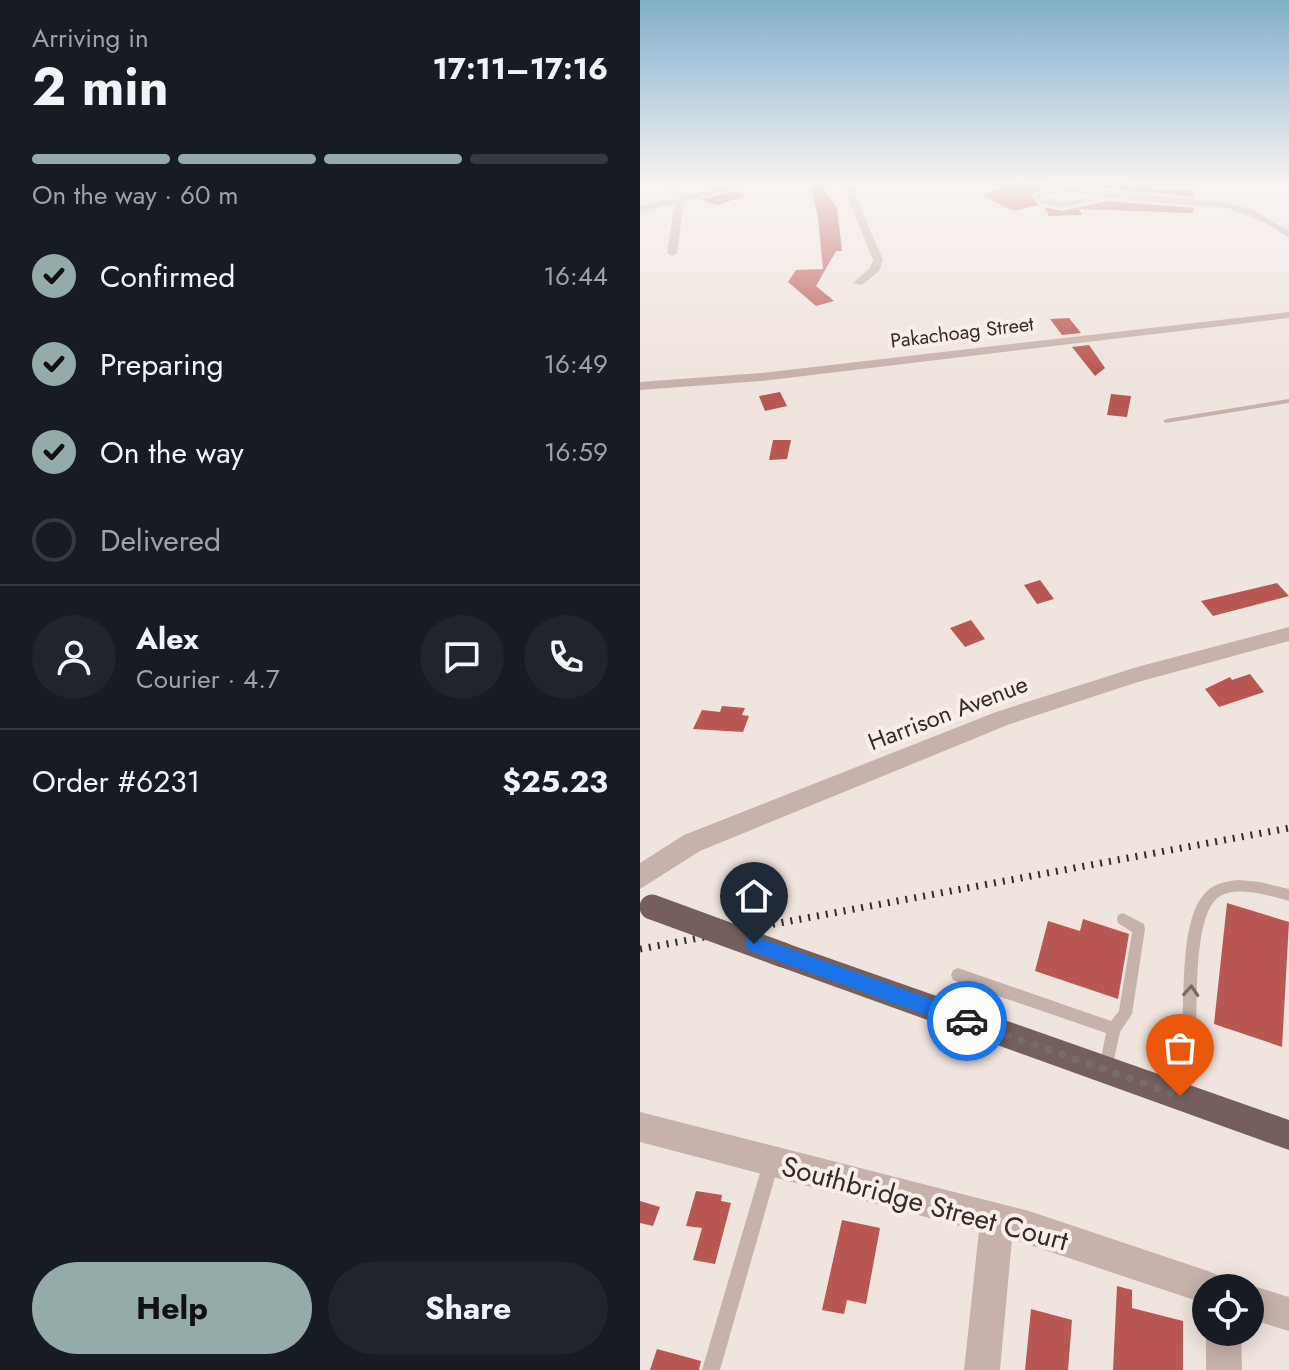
<!DOCTYPE html>
<html lang="en">
<head>
<meta charset="utf-8">
<style>
	body { margin:0; font-family:Jost,sans-serif; background:#20242c; color:#f1f3f6; height:100vh; display:flex; flex-direction:column; font-size:30px; white-space:nowrap }
	* { box-sizing:border-box; margin:0 }
	p { font-size:26px; color:#9ea1a6 }
	.icon { flex:none; width:44px; height:44px; fill:none; stroke:currentColor; stroke-width:2; stroke-linecap:round; stroke-linejoin:round }
	.map { position:relative; flex:1; overflow:hidden }
	.drawer { display:flex; flex-direction:column; background:#171b24; width:640px }
	.drawer>* { flex:none }
	.fabs { position:absolute; left:552px; top:1274px; display:grid; gap:16px }
	.fabs a { display:grid; place-items:center; width:72px; height:72px; border-radius:50%; background:#171b24; box-shadow:0 4px 20px #0003; font-size:40px }
	.pin { position:absolute; display:grid; place-items:center; width:68px; height:68px; color:#fff; margin:-82px -34px; border-radius:50% 50% 50% 0; rotate:-45deg; box-shadow:0 0 8px #0007 }
	.pin .icon { rotate:45deg }
	.courier { position:absolute; display:grid; place-items:center; width:80px; height:80px; margin:-40px; border:6px solid #1a73e8; border-radius:50%; background:#fff; color:#222; box-shadow:0 2px 10px #0007 }
	.head em { font-style:normal; font-weight:700 }
	.head div { display:flex; flex-direction:column-reverse }
	.head { display:flex; align-items:center; justify-content:space-between; height:136px; padding:0 32px }
	h1 { font-size:52px; font-weight:700; line-height:60px }
	.bar { display:grid; grid-template-columns:repeat(4,1fr); gap:12px 8px; align-content:center; height:96px; padding:0 32px }
	.bar i { height:10px; border-radius:6px; background:#363941 }
	.bar .current { background:#94abaa }
	.bar p { grid-column:span 4 }
	.line { display:flex; align-items:center; gap:20px; padding:0 32px; border-top:2px solid #363941 }
	.line div { flex:1 }
	.round { display:grid; place-items:center; flex:none; width:84px; height:84px; border-radius:42px; background:#20242c }
	ol { padding:0 32px; list-style:none }
	li { display:flex; align-items:center; gap:24px; height:88px }
	li p { margin-inline-start:auto }
	li .icon { padding:8px; border-radius:50%; background:#94abaa; color:#111; stroke-width:4 }
	li:last-child { color:#9ea1a6 }
	li i { width:44px; height:44px; border:4px solid #363941; border-radius:50% }
	.primary-button { display:flex; gap:16px; margin-top:auto; padding:16px 32px }
	.primary-button a { flex:1; height:92px; border-radius:48px; background:#94abaa; color:#111; font-size:32px; font-weight:700; line-height:92px; text-align:center }
	.primary-button a+a { background:#20242c; color:#f1f3f6 }
	main { display:flex; flex:1; min-height:0 }
	.map>svg:first-child { display:block }
	.building { fill:#b95753 }
	.lines { fill:none; stroke-linecap:round; stroke-linejoin:round }
	.service { fill:#c6b2ab; fill-rule:evenodd }
	.minor { fill:#c6b2ab; fill-rule:evenodd }
	.tertiary { fill:#c6b2ab; fill-rule:evenodd }
	.primary { fill:#755f5c; fill-rule:evenodd }
	.rail { stroke:#352b29; stroke-width:7; stroke-dasharray:2 7; stroke-linecap:butt }
	.primary-bridge { stroke:#755f5c; stroke-width:25 }
	.oneway { stroke:#766864 }
	.route { fill:#1a73e8 }
	.done { stroke:#766c68; stroke-width:8; stroke-dasharray:0 14.4 }
	.labels { text-anchor:middle; stroke-width:8; stroke-linejoin:round; paint-order:stroke }
	.far-street-label { font-size:20px; fill:#352b29; stroke:#f8eeea }
	.street-label { font-size:24px; fill:#352b29; stroke:#f8eeea }
	.near-street-label { font-size:28px; fill:#352b29; stroke:#f8eeea }
</style>
</head>
<body>
<main>
<section class="drawer">
<div class="head"><div><h1>2 min</h1><p>Arriving in</p></div><em>17:11–17:16</em></div>
<div class="bar"><i class="current"></i><i class="current"></i><i class="current"></i><i></i><p>On the way · 60 m</p></div>
<ol>
<li><svg class="icon" aria-label="check" viewBox="0 0 24 24"><path d="M5 12l5 5 9-10"/></svg>Confirmed<p>16:44</p></li>
<li><svg class="icon" aria-label="check" viewBox="0 0 24 24"><path d="M5 12l5 5 9-10"/></svg>Preparing<p>16:49</p></li>
<li><svg class="icon" aria-label="check" viewBox="0 0 24 24"><path d="M5 12l5 5 9-10"/></svg>On the way<p>16:59</p></li>
<li><i></i>Delivered</li>
</ol>
<div class="line" style="height:144px"><a class="round"><svg class="icon" aria-label="person" viewBox="0 0 24 24"><circle cx="12" cy="8" r="4"/><path d="M4 21q1-7 8-7t8 7"/></svg></a><div><b>Alex</b><p>Courier · 4.7</p></div><a class="round"><svg class="icon" aria-label="chat" viewBox="0 0 24 24"><path d="M4 5h16v11H9l-5 4z"/></svg></a><a class="round"><svg class="icon" aria-label="phone" viewBox="0 0 24 24"><path d="M5 4h4l2 5-3 2q2 4 5 5l2-3 5 2v4C11 20 4 13 5 4z"/></svg></a></div>
<div class="line" style="height:104px"><div>Order #6231</div><b>$25.23</b></div>
<div class="primary-button"><a>Help</a><a>Share</a></div>
</section>
<div class="map">
<svg width="649" height="1370" viewBox="0 0 649 1370">
	<rect width="100%" height="100%" fill="#f0e4de"/>
	<g class="building">
		<path d="M169,181H176L197,207L202,251H196L176,286L194,301L176,306L148,282L156,270L183,269L178,217Z"/>
		<path d="M375,181L405,188L390,195L399,205L374,211L343,196Z"/>
		<path d="M405,181L488,182L487,187L554,191V197L432,184L407,187Z"/>
		<path d="M95,191L105,196L78,205L60,200Z"/>
		<path d="M468,201L554,208L553,213L439,209L442,215L409,216L404,207L422,211Z"/>
		<path d="M429,318L441,333L422,335L410,319Z"/>
		<path d="M449,345L465,368L455,376L432,347Z"/>
		<path d="M140,392L147,406L125,411L119,396Z"/>
		<path d="M471,394L491,396L487,417L467,415Z"/>
		<path d="M133,440H151L147,459L129,460Z"/>
		<path d="M400,580L414,599L397,604L384,585Z"/>
		<path d="M637,583L649,596L573,616L561,601Z"/>
		<path d="M331,620L345,639L325,647L310,628Z"/>
		<path d="M610,674L624,692L579,707L565,689L590,677L592,680Z"/>
		<path d="M82,706L105,708L102,715L109,716L103,732L53,729L62,710L80,712Z"/>
		<path d="M587,903L649,922L642,1047L574,1024Z"/>
		<path d="M443,919L489,934L478,999L395,971L408,921L440,931Z"/>
		<path d="M56,1191L82,1195L81,1201L91,1203L75,1264L53,1260L62,1228L46,1226Z"/>
		<path d="M0,1201L20,1207L13,1226L0,1223Z"/>
		<path d="M202,1220L240,1228L226,1304L207,1300L204,1314L182,1310Z"/>
		<path d="M477,1286L492,1290V1308L543,1321V1370H473Z"/>
		<path d="M391,1309L432,1320L428,1370H385Z"/>
		<path d="M17,1349L61,1361L59,1370H10Z"/>
	</g>
	<g class="lines">
		<g class="service">
			<path d="M649,399V403L526,423L523,421L526,419Z"/>
			<path d="M598,880L620,882L649,889V901C630,896 601,886 582,895C553,909 558,997 556,1026C554,1049 550,1071 547,1094L545,1099L540,1101L535,1099L533,1094C536,1071 540,1049 542,1026C545,991 540,920 565,893C573,884 586,881 598,880Z"/>
			<path d="M483,913L504,924L505,929L492,1014L480,1032L471,1073L466,1075L461,1073L459,1068L466,1033L318,982L313,980L311,975L313,970L318,968L471,1021L479,1011L492,932L478,923L477,919L478,915Z"/>
			<path d="M131,1155L137,1157L139,1163L80,1370H62L123,1163L125,1157Z"/>
		</g>
		<g class="minor">
			<path d="M20,181H28L42,197L111,181H125L44,201L37,253L32,256L27,253L35,203L0,212V206L35,198Z"/>
			<path d="M190,181H199L213,190L243,260L239,271L222,285L213,283L230,268L233,260L205,191Z"/>
			<path d="M432,187L587,203L612,209L649,231V238L626,223L586,208L468,198L421,208L401,203L393,196L413,188ZM432,192L456,196L421,203L403,196Z"/>
			<path d="M649,627V641L498,682L370,724L60,851L0,889V863L44,835L356,712L497,667Z"/>
			<path d="M0,1112L389,1211L568,1271L580,1276L585,1288H566V1304L372,1239L360,1370H324L339,1231L0,1142Z"/>
			<path d="M610,1285L649,1297V1331L610,1319V1288H602Z"/>
			<path d="M566,1330L601,1332L602,1370H566Z"/>
		</g>
		<path class="tertiary" d="M649,312V318L121,381L0,390V382L121,373Z"/>
		<path class="primary" d="M143,942L649,1120V1150L143,968L134,964L130,955L134,946Z"/>
		<path class="rail" d="M0,949L649,828"/>
		<path class="primary-bridge" d="M12,907L143,955"/>
	</g>
	<defs><path id="oneway-chevron" d="M-2-3.5L2.5 0L-2 3.5" fill="none" stroke-width="1.6" stroke-linecap="round" stroke-linejoin="round" transform="scale(2)"/></defs>
	<use class="oneway" href="#oneway-chevron" transform="translate(551 991) rotate(-86)"/>
	<linearGradient id="sky" x2="0" y2="1"><stop stop-color="#7eb0cc"/><stop offset="0.49" stop-color="#f8f3f0"/><stop offset="1" stop-color="#f8f3f0" stop-opacity="0"/></linearGradient>
	<rect width="649" height="373" fill="url(#sky)"/>
	<path class="route" d="M114,936L327,1012L334,1014L336,1021L334,1027L327,1030L114,952L108,950L105,944L108,938Z"/>
	<g class="lines">
		<path class="done" d="M327,1021L540,1096"/>
	</g>
	<g class="labels">
		<g class="far-street-label">
			<text transform="translate(322 332) rotate(-7)" y="7">Pakachoag Street</text>
		</g>
		<g class="street-label">
			<text transform="translate(308 713) rotate(-21)" y="8">Harrison Avenue</text>
		</g>
		<g class="near-street-label">
			<text transform="translate(285 1203) rotate(15)" y="10">Southbridge Street Court</text>
		</g>
	</g>
</svg>
<div class="fabs">
<a><svg class="icon" aria-label="locate" viewBox="0 0 24 24"><circle cx="12" cy="12" r="6"/><path d="M12 2v4M12 18v4M2 12h4M18 12h4"/></svg></a>
</div>
<div class="pin" style="left:540px;top:1096px;background:#ea580c"><svg class="icon" aria-label="bag" viewBox="0 0 24 24"><path d="M5 8h14l-1 12H6zM9 8a3 3 0 0 1 6 0"/></svg></div>
<div class="pin" style="left:114px;top:944px;background:#1f2937"><svg class="icon" aria-label="home" viewBox="0 0 24 24"><path d="M3 11l9-7 9 7M6 9v11h12V9"/></svg></div>
<div class="courier" style="left:327px;top:1021px"><svg class="icon" aria-label="car" viewBox="0 0 24 24"><path d="M5 17H2v-5l4-1 3-4h7l3 4 3 1v5h-3M9 17h6M6 11h13"/><circle cx="7" cy="17" r="2"/><circle cx="17" cy="17" r="2"/></svg></div>
</div>
</main>
</body>
</html>
